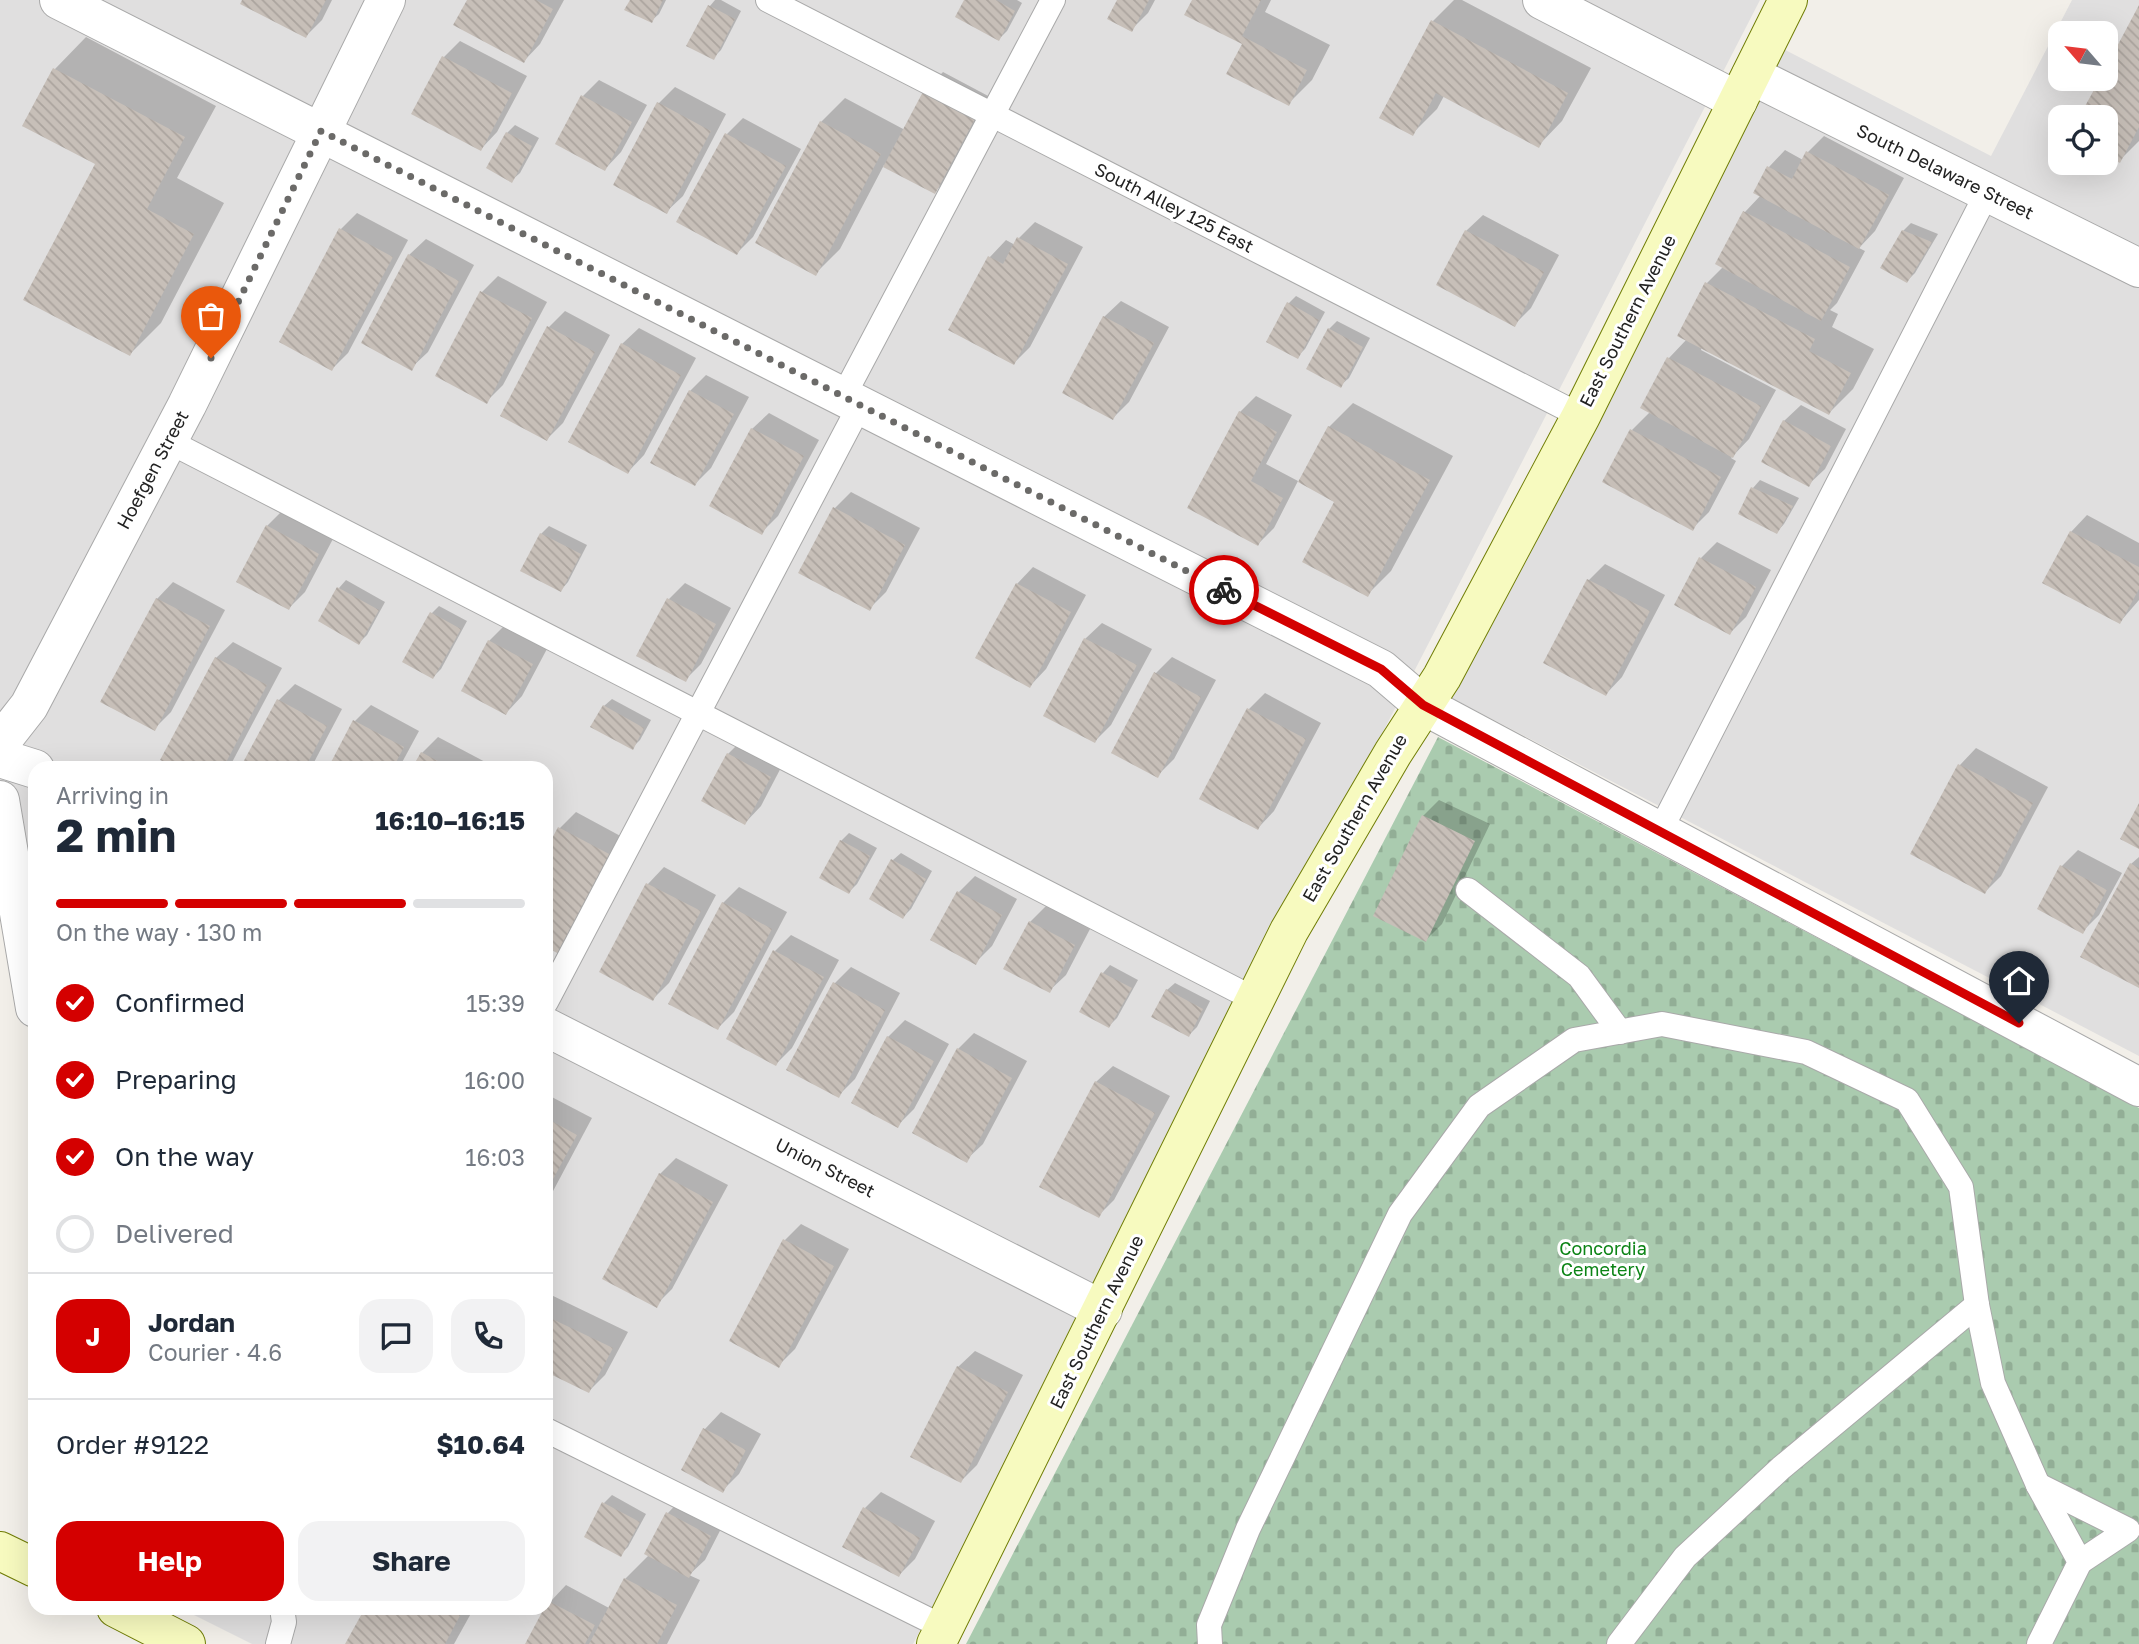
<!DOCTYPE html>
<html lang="en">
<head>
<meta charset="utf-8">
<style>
	body { margin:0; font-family:"Golos Text",sans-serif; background:#f2f2f3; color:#1f2937; height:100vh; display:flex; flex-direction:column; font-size:26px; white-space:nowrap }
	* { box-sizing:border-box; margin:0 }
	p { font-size:23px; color:#747a83 }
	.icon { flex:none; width:38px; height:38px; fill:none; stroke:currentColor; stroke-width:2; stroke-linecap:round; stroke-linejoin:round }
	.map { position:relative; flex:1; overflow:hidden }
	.drawer { position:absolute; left:28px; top:761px; width:525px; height:854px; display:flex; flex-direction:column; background:#fff; border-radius:21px; box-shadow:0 7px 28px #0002 }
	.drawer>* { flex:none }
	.needle { width:46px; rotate:298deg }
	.tools { position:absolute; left:2048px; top:21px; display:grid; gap:14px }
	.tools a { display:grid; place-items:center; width:70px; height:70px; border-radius:14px; background:#fff; box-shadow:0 7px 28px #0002; font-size:35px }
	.pin { position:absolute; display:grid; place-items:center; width:60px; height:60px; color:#fff; margin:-72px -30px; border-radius:50% 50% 50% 0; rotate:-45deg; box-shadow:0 0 7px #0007 }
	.pin .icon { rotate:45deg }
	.courier { position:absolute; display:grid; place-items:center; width:70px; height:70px; margin:-35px; border:5px solid #d40000; border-radius:50%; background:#fff; color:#222; box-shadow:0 2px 9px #0007 }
	.summary em { font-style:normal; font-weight:700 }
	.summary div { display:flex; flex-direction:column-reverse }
	.summary { display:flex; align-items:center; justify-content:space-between; height:119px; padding:0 28px }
	h1 { font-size:46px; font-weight:700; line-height:52px }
	.bar { display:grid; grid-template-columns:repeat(4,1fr); gap:10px 7px; align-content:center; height:84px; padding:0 28px }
	.bar i { height:9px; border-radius:5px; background:#e0e1e3 }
	.bar .active { background:#d40000 }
	.bar p { grid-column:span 4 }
	.line { display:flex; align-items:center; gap:18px; padding:0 28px; border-top:2px solid #e0e1e3 }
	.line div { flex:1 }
	.round { display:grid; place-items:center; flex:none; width:74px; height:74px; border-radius:21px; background:#f2f2f3 }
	ol { padding:0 28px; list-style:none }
	li { display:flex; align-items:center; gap:21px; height:77px }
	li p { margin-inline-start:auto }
	li .icon { padding:7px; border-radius:50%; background:#d40000; color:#fff; stroke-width:4 }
	li:last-child { color:#747a83 }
	li i { width:38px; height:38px; border:4px solid #e0e1e3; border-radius:50% }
	.primary-button { display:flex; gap:14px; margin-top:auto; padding:14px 28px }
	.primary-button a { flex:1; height:80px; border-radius:21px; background:#d40000; color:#fff; font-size:28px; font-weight:700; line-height:80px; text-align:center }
	.primary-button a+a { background:#f2f2f3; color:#1f2937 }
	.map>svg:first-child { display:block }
	.residential { fill:#e0dfdf; fill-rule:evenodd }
	.cemetery { fill:url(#cemetery-stones) }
	.shadow { fill:#0003 }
	.building { fill:url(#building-back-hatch) }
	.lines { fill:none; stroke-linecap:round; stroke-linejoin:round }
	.lane-casing { stroke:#a9a9a9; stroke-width:26 }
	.street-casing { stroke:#a9a9a9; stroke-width:40 }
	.secondary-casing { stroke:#707d05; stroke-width:40 }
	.lane { stroke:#fff; stroke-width:24 }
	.street { stroke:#fff; stroke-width:38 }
	.secondary { stroke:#f7fabf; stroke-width:38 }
	.done { stroke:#6b6a68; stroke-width:7; stroke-dasharray:0 12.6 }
	.route { stroke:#d40000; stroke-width:9 }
	.labels { text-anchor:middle; stroke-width:6; stroke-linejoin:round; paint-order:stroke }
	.street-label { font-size:18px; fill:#222; stroke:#fff }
	.park-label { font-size:18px; fill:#0c8416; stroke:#fff }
</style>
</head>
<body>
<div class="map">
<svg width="2139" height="1644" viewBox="0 0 2139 1644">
	<defs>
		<pattern id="cemetery-stones" width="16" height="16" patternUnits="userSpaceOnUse" patternTransform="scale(1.75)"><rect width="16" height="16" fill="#aacbaf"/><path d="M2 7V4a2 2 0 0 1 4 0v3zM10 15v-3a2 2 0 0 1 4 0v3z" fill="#92ae96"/></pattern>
		<pattern id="building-back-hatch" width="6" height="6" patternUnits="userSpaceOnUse" patternTransform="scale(1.75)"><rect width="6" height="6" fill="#c7bfb8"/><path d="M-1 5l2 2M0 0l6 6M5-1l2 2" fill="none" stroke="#aba49e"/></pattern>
	</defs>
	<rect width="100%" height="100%" fill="#f2efe9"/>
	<g class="residential">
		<path d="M0,0H1760L913,1644H252L180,1608H546V768H35V966L0,795Z"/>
		<path d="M2072,0H2139V1056L1446,695L1768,41L1991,156ZM2060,33H2105V79H2060ZM2060,117H2105V163H2060Z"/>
	</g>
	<path class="cemetery" d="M1438,737L2139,1108V1644H966Z"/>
	<g class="shadow">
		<path d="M244,0H332L322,20L306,36Z"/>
		<path d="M469,0H564L540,44L524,61Z"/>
		<path d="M631,0H666L659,14L651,21Z"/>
		<path d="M715,0H721L741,11L721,50L713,58L710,6Z"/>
		<path d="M966,0H1017L1022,3L1007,31L999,39Z"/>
		<path d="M1119,0H1155L1148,13L1131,30Z"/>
		<path d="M1194,0H1271L1265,12L1330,45L1312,80L1288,104L1244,44Z"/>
		<path d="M1454,0H1462L1591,68L1562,121L1538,146L1444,96L1437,109L1413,133L1433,21Z"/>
		<path d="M2139,9V141L2119,161L2105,117H2081L2102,79H2105Z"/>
		<path d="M86,37L216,106L177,178L224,203L161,323L130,354L97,163L25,125L55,69Z"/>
		<path d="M460,41L527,76L497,132L481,149L444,57Z"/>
		<path d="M943,72L992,98L951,176L934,192L884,165L840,249L816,273L821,122L845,98L905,130L927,89Z"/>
		<path d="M599,80L647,105L621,152L605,169L583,96Z"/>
		<path d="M675,87L726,114L683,196L666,212L659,103Z"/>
		<path d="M743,118L801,149L753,237L737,253L678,221L727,134Z"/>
		<path d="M515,125L539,138L520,173L512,180L507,133Z"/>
		<path d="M1824,136L1904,178L1875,231L1859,248L1865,251L1837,303L1830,310L1838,314L1832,327L1874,349L1853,389L1829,413L1702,347L1701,350L1776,390L1749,439L1731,458L1736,461L1709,512L1693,528L1632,430L1651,411L1642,407L1669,358L1687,339L1680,335L1707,283L1723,267L1717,264L1745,212L1761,195L1755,192L1769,167L1785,150L1803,160L1808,152Z"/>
		<path d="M357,213L408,240L348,353L332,369L341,229Z"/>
		<path d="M1483,215L1559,255L1531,308L1514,325L1466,231Z"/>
		<path d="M1035,222L1083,247L1030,347L1014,363L951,330L990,257L1006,240L1015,245L1019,238Z"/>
		<path d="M1911,223L1938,234L1915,273L1907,281L1903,231Z"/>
		<path d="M426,239L474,265L428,352L411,368L409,255Z"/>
		<path d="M498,276L547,302L503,385L486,402L437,376L482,292Z"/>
		<path d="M1296,296L1325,312L1305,349L1298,356L1289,303Z"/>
		<path d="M1121,301L1169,327L1129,402L1113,418L1104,317Z"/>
		<path d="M565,311L610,335L563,423L547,439L549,327Z"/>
		<path d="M1337,321L1370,338L1349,378L1341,385L1329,329Z"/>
		<path d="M639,328L696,358L644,455L628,472L622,344Z"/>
		<path d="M706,375L749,397L711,468L695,484L690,391Z"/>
		<path d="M1256,396L1292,415L1266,464L1298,481L1274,528L1258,544L1240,412Z"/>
		<path d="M1353,403L1453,456L1391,571L1367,595L1336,501L1329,427Z"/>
		<path d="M1801,405L1846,429L1825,469L1808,485L1784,421Z"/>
		<path d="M769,413L819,440L778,516L762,532L752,429Z"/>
		<path d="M1760,480L1799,498L1784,524L1777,532L1740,513L1753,488Z"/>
		<path d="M851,492L920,528L886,592L869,609L801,572L835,508Z"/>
		<path d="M283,510L334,537L305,592L289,608L267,526Z"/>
		<path d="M2087,515L2139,543V600L2120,622L2071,532Z"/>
		<path d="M549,526L587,545L568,582L561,590L523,570L541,534Z"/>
		<path d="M1717,542L1771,570L1746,617L1730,633L1701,558Z"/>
		<path d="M1605,564L1665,595L1622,677L1606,694L1546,662L1589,580Z"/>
		<path d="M1033,567L1086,595L1046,669L1030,686L1017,584Z"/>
		<path d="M346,580L385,602L367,635L359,643L339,588Z"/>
		<path d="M173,582L225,610L171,712L154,729L103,701L157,599Z"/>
		<path d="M685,583L731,608L701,664L685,680L669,599Z"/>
		<path d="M439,606L467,621L441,669L433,677L432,613Z"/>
		<path d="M1102,623L1152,649L1111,725L1095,741L1085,639Z"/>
		<path d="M505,625L548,647L522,696L506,713L489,641Z"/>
		<path d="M233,642L282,668L229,768H179L163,759L216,658Z"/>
		<path d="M1172,657L1216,680L1174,759L1157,776L1156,673Z"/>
		<path d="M295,684L342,709L311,768H242L279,700Z"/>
		<path d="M1265,693L1321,723L1274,811L1258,828L1202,798L1249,709Z"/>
		<path d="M612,699L651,720L640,740L632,748L604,706Z"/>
		<path d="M371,705L419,731L399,768H330L355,721Z"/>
		<path d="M438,737L491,765L489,768H414L422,753Z"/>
		<path d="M744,738L785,760L761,806L745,823L728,754Z"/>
		<path d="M1976,748L2048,787L2001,876L1985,892L1913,853L1960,765Z"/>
		<path d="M1439,800L1490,824L1442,924L1426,940L1423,816Z"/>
		<path d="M576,812L626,839L546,945V854L560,828Z"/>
		<path d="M849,833L877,848L857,884L849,892L841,841Z"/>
		<path d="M2078,850L2122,873L2099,915L2083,931L2062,866Z"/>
		<path d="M901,853L932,871L911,909L903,917L893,860Z"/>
		<path d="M2139,857V986L2131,864Z"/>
		<path d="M664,867L716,895L669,983L653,999L601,971L648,884Z"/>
		<path d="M975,876L1017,899L992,946L976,962L959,892Z"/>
		<path d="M739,887L787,912L734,1012L718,1028L723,903Z"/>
		<path d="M1047,905L1090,929L1066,975L1049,991L1006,968L1030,922Z"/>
		<path d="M791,935L839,960L792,1048L776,1064L775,951Z"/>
		<path d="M1110,965L1138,980L1117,1018L1109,1026L1082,1011L1103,973Z"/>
		<path d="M851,967L900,993L855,1079L838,1096L835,983Z"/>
		<path d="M1175,983L1210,1001L1197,1027L1189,1035L1167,990Z"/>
		<path d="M905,1020L949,1044L914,1109L898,1125L854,1102L888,1037Z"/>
		<path d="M974,1033L1027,1061L983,1144L966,1160L958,1049Z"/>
		<path d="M1113,1066L1170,1096L1114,1200L1098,1216L1096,1082Z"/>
		<path d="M546,1094L592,1118L552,1193L546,1199Z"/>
		<path d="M676,1158L728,1185L672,1289L656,1305L660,1174Z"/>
		<path d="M801,1224L849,1249L795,1349L779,1365L785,1240Z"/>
		<path d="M549,1294L628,1332L605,1375L589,1391L546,1370V1296Z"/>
		<path d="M975,1351L1023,1375L977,1465L961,1481L958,1367Z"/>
		<path d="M721,1412L761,1434L739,1474L723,1490L683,1469L705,1429Z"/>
		<path d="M881,1492L935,1521L915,1559L899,1575L865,1508Z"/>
		<path d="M612,1495L646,1514L628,1547L621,1554L604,1503Z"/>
		<path d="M684,1496L726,1519L705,1560L689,1575L700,1580L667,1644H527L550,1602L566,1585L609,1608L625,1579L649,1555L646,1553L668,1513Z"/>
		<path d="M367,1608H474L454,1644H347Z"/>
	</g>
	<g class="building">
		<path d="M242,0H326L306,38L240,4Z"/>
		<path d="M467,0H536L553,9L524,63L453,25Z"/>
		<path d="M630,0H663L652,23L624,10Z"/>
		<path d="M964,0H996L1015,11L999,41L955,17Z"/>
		<path d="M1117,0H1149L1132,32L1107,19Z"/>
		<path d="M1192,0H1261L1242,36L1307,70L1289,106L1226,74L1242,44L1184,15Z"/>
		<path d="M708,5L735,19L714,60L686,46Z"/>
		<path d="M2139,5V127L2120,163L2105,155V117H2079L2100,79H2105V69Z"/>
		<path d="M1431,20L1568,93L1539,148L1436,93L1413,136L1379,118Z"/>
		<path d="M442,56L512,93L481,151L411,114Z"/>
		<path d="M53,68L185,137L147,209L194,234L130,356L23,300L95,164L22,126Z"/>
		<path d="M925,88L977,115L935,194L883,167Z"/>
		<path d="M581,95L632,122L605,171L555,144Z"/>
		<path d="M657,102L711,131L667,214L613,185Z"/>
		<path d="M820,121L881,154L816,276L755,243Z"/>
		<path d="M506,132L532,146L512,183L486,168Z"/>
		<path d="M725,133L786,166L737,255L676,222Z"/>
		<path d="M1806,151L1889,195L1859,249L1753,193L1767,166L1792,179Z"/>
		<path d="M1743,211L1850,267L1821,321L1715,264Z"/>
		<path d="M339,228L393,257L332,371L279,342Z"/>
		<path d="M1465,230L1544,272L1515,327L1436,285Z"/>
		<path d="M1902,230L1932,242L1907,283L1880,268Z"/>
		<path d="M1017,237L1068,264L1014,365L948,330L988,256L1003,264Z"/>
		<path d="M408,254L459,281L412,371L361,343Z"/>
		<path d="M1705,282L1815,339L1809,351L1851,373L1829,415L1677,336Z"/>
		<path d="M480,291L532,318L487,404L435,376Z"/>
		<path d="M1287,302L1319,320L1298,359L1266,342Z"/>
		<path d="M1103,316L1154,343L1113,420L1062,393Z"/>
		<path d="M547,326L595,352L547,441L500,416Z"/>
		<path d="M1328,328L1363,347L1341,388L1306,369Z"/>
		<path d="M621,343L681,375L628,474L568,442Z"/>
		<path d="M1667,357L1761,406L1733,458L1640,408Z"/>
		<path d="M689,390L734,414L695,486L650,463Z"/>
		<path d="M1239,411L1277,432L1251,481L1283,498L1258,546L1187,508Z"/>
		<path d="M1783,420L1831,446L1809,487L1761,462Z"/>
		<path d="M1328,426L1430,480L1368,597L1302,562L1334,502L1298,482Z"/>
		<path d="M751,428L804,456L762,535L709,506Z"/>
		<path d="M1630,429L1721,477L1693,531L1602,482Z"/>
		<path d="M1751,487L1793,506L1777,534L1738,514Z"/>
		<path d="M833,507L905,545L870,611L798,573Z"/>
		<path d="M266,525L319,554L289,610L236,582Z"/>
		<path d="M2070,531L2139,567V589L2120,624L2042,583Z"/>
		<path d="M540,533L581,554L561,592L520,571Z"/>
		<path d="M1699,557L1756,587L1730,635L1674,605Z"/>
		<path d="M1587,579L1650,611L1606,696L1543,663Z"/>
		<path d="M1016,583L1071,612L1030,688L975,658Z"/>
		<path d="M337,587L379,610L359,645L318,621Z"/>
		<path d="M156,598L210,626L155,731L100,702Z"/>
		<path d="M667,598L716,624L686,682L636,656Z"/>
		<path d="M430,612L461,629L433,679L402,662Z"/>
		<path d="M1084,638L1137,665L1095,743L1043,716Z"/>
		<path d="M488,640L533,664L506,715L461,691Z"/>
		<path d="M215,657L267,685L223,768H176L160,760Z"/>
		<path d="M1154,672L1201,697L1158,778L1111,753Z"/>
		<path d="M277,699L327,726L305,768H240Z"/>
		<path d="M603,705L644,728L633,750L590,727Z"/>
		<path d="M1247,708L1306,739L1258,830L1199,799Z"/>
		<path d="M353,720L404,747L393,768H328Z"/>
		<path d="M421,752L451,768H412Z"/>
		<path d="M727,753L771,777L745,825L701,801Z"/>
		<path d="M1958,764L2033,803L1985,894L1910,854Z"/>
		<path d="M2139,803V849L2120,839Z"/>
		<path d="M1422,815L1475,841L1426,942L1373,916Z"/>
		<path d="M558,827L611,855L559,954L546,947V850Z"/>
		<path d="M840,840L870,856L849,894L819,878Z"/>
		<path d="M891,859L926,879L903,919L869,899Z"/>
		<path d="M2130,863L2139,868V988L2080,957Z"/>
		<path d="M2060,865L2107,890L2083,934L2037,909Z"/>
		<path d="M646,883L701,911L653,1001L599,972Z"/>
		<path d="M957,891L1002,915L976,965L930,940Z"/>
		<path d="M722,902L772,929L718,1030L668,1004Z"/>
		<path d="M1029,921L1075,945L1050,993L1003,969Z"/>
		<path d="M773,950L824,977L776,1066L726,1039Z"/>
		<path d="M1101,972L1132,988L1109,1028L1079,1012Z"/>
		<path d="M833,982L885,1010L839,1098L786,1070Z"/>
		<path d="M1166,989L1203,1009L1189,1037L1151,1017Z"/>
		<path d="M887,1036L934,1061L898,1128L851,1103Z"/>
		<path d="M957,1048L1012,1078L967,1163L912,1133Z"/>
		<path d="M1095,1081L1155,1113L1099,1218L1039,1187Z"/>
		<path d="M546,1118L577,1135L546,1192Z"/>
		<path d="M659,1173L713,1202L657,1308L602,1279Z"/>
		<path d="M783,1239L834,1266L779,1368L729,1341Z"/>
		<path d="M546,1316L613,1348L589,1393L546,1372Z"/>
		<path d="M957,1366L1008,1392L961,1483L910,1457Z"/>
		<path d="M703,1428L746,1450L723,1493L681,1470Z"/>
		<path d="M602,1502L640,1522L621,1557L584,1537Z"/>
		<path d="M863,1507L920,1538L899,1577L842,1547Z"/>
		<path d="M666,1512L711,1536L689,1578L644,1554Z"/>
		<path d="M624,1578L677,1605L657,1644H589Z"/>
		<path d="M548,1601L595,1625L585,1644H525Z"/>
		<path d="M365,1608H464L445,1644H345Z"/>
	</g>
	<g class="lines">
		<g class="lane-casing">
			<g id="lane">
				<path d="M768,0L1581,416"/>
				<path d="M843,397L1053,0"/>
				<path d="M168,441L1256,1000"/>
				<path d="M1660,831L1987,193"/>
				<path d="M1468,890L1579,976L1620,1032"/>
				<path d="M546,1002L860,405"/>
				<path d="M546,1430L945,1628"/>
				<path d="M2038,1485L2128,1530L2080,1562"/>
				<path d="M278,1644L284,1622L282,1608"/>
				<path d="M1210,1644L1209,1625L1248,1529L1400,1214L1479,1106L1574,1040L1662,1024L1806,1052L1907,1100L1961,1187L1977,1305L1993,1383L2038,1485L2080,1562L2039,1644"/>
				<path d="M1619,1644L1685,1557L1781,1468L1977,1305"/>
			</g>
		</g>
		<g class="street-casing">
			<g id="street">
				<path d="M59,0L1381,669L1423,705L2139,1087"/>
				<path d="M1542,0L1738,101"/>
				<path d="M1751,75L2139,268"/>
				<path d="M0,743L29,706L187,405L386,0"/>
				<path d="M0,758L35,769"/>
				<path d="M0,800L35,1008"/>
				<path d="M546,1027L1103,1310"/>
			</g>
		</g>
		<g class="secondary-casing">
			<g id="secondary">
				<path d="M0,1551L35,1568"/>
				<path d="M116,1608L186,1644"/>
				<path d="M936,1644L1289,931L1393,753L1442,677L1581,416L1788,0"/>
			</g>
		</g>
		<use href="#lane" class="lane"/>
		<use href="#street" class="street"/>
		<use href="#secondary" class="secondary"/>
	</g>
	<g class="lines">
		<path class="done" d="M211,358L321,131L1224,590"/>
		<path class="route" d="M1224,590L1381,669L1423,705L2019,1023"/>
	</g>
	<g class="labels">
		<g class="street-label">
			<text transform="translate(1945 172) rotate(26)" y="6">South Delaware Street</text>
			<text transform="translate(1174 208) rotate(27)" y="6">South Alley 125 East</text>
			<text transform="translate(1628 321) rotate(-63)" y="6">East Southern Avenue</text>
			<text transform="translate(153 470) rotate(-62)" y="6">Hoefgen Street</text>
			<text transform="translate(1355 818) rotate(-60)" y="6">East Southern Avenue</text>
			<text transform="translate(825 1168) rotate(27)" y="6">Union Street</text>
			<text transform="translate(1097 1322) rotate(-64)" y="6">East Southern Avenue</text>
		</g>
		<g class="park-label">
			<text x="1603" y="1255">Concordia<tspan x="1603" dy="21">Cemetery</tspan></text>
		</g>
	</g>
</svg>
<div class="tools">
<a><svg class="needle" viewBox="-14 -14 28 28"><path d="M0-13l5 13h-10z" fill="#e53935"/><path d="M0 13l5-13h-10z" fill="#747a83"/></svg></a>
<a><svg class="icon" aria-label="locate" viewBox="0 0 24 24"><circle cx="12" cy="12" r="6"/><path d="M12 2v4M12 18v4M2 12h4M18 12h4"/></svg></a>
</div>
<div class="pin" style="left:211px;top:358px;background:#ea580c"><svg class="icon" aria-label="bag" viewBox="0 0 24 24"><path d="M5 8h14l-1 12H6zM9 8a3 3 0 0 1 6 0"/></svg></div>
<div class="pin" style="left:2019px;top:1023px;background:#1f2937"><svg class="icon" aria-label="home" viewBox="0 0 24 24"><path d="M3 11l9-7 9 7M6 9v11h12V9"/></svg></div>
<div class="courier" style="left:1224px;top:590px"><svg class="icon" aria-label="bike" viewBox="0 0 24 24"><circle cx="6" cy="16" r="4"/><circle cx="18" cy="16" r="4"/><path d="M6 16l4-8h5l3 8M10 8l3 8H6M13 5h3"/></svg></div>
<section class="drawer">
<div class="summary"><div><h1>2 min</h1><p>Arriving in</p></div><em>16:10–16:15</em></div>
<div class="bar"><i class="active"></i><i class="active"></i><i class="active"></i><i></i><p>On the way · 130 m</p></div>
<ol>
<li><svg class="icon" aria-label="check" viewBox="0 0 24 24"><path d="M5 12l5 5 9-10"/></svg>Confirmed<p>15:39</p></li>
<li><svg class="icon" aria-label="check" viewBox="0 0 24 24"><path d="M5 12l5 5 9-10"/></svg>Preparing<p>16:00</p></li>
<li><svg class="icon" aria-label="check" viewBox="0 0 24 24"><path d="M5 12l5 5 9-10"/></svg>On the way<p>16:03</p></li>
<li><i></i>Delivered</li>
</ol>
<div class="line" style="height:126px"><b class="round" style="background:#d40000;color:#fff">J</b><div><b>Jordan</b><p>Courier · 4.6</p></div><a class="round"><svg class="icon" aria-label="chat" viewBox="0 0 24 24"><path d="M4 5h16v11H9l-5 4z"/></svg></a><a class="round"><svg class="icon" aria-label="phone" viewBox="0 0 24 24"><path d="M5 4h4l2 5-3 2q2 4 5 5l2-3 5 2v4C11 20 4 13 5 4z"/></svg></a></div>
<div class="line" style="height:91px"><div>Order #9122</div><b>$10.64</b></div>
<div class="primary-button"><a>Help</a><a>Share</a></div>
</section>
</div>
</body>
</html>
